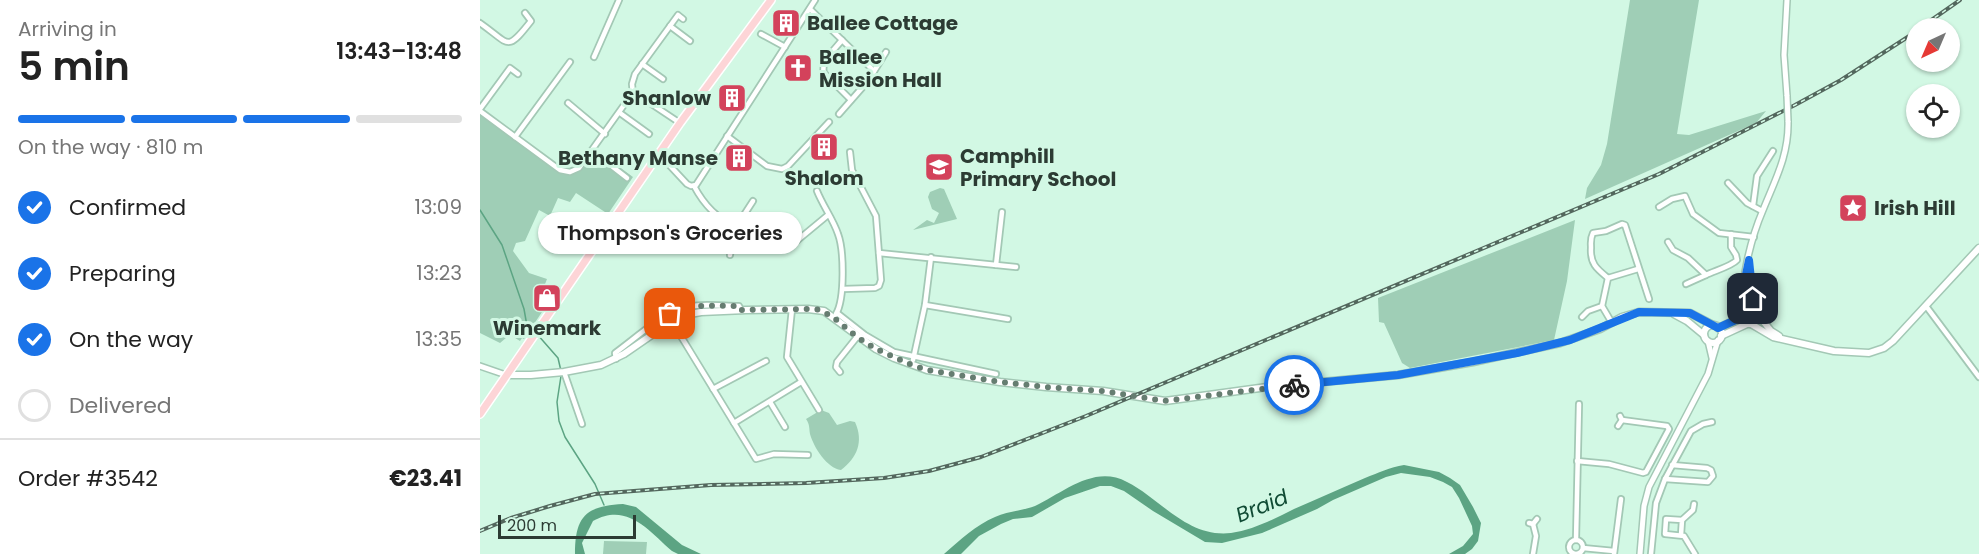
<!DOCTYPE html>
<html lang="en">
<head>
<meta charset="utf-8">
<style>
	body { margin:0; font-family:Poppins,sans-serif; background:#f6f6f6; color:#222; height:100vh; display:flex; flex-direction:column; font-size:22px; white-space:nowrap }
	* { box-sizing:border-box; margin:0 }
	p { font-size:20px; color:#767676 }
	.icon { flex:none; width:33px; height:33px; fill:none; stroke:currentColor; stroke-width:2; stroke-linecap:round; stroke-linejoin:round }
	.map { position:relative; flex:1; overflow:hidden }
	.side { display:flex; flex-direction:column; background:#fff; width:480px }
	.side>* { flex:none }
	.needle { width:39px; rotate:224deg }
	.buttons { position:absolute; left:1426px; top:18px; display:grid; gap:12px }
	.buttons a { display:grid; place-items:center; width:54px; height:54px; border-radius:50%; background:#fff; box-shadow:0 2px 4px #0004; font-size:30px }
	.scale { position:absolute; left:18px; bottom:15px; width:138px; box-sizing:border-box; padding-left:6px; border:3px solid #2c3b33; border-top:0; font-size:16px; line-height:21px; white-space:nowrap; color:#2c3b33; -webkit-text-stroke:4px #d2f8e4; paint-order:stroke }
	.pin { position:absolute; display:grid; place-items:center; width:51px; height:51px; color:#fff; margin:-26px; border-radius:12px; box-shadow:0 3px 9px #0006 }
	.courier { position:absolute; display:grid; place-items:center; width:60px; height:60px; margin:-30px; border:4px solid #1a73e8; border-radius:50%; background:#fff; color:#222; box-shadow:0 2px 8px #0007 }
	.bubble { position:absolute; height:42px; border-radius:21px; background:#fff; box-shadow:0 2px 4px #0004; font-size:20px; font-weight:600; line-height:42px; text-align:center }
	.head em { font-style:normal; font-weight:600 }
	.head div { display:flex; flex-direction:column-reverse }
	.head { display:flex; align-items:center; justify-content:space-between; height:102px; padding:0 18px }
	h1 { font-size:39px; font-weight:600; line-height:45px }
	.bar { display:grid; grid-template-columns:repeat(4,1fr); gap:9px 6px; align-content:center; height:72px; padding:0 18px }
	.bar i { height:8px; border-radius:4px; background:#e0e0e0 }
	.bar .selected { background:#1a73e8 }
	.bar p { grid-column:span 4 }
	.line { display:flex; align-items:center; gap:15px; padding:0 18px; border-top:2px solid #e0e0e0 }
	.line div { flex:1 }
	ol { padding:0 18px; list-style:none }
	li { display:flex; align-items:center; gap:18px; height:66px }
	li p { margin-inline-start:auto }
	li .icon { padding:6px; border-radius:50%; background:#1a73e8; color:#fff; stroke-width:4 }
	li:last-child { color:#767676 }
	li i { width:33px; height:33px; border:3px solid #e0e0e0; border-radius:50% }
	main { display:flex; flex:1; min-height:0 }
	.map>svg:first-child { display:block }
	.green { fill:#9fceb6 }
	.water { fill:#5ca483 }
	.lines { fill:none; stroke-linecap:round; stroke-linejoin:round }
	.stream { stroke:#5ca483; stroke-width:1.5 }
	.minor-casing { stroke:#a3c8b5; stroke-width:8 }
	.tertiary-casing { stroke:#a3c8b5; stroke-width:8 }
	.secondary-casing { stroke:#a3c8b5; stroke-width:9 }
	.primary-casing { stroke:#fff; stroke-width:10 }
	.minor { stroke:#fff; stroke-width:4.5 }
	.tertiary { stroke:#fff; stroke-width:5 }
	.secondary { stroke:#fff; stroke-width:6 }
	.primary { stroke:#fdd5d7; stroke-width:7 }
	.rail-casing { stroke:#53675d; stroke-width:4 }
	.rail { stroke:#d2f8e4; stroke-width:1.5; stroke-dasharray:4.5; stroke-linecap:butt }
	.tertiary-bridge-casing { stroke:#a3c8b5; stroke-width:8; stroke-linecap:butt }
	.tertiary-bridge { stroke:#fff; stroke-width:5 }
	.done { stroke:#667d71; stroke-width:6; stroke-dasharray:0 10.8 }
	.route { stroke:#1a73e8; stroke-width:8 }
	.labels { text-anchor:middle; stroke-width:6; stroke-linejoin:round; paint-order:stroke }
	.poi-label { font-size:20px; font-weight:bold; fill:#2c3b33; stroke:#d2f8e4; text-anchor:start }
	.water-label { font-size:21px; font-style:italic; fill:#104b34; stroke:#d2f8e4 }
</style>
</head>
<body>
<main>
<section class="side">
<div class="head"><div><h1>5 min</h1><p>Arriving in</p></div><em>13:43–13:48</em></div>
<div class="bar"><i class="selected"></i><i class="selected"></i><i class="selected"></i><i></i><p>On the way · 810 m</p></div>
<ol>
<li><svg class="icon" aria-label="check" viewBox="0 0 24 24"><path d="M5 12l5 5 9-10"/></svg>Confirmed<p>13:09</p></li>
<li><svg class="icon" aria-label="check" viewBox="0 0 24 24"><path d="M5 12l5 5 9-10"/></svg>Preparing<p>13:23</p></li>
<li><svg class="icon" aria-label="check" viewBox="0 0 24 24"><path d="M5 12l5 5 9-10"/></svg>On the way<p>13:35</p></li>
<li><i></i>Delivered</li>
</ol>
<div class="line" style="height:78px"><div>Order #3542</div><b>€23.41</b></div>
</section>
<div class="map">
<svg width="1499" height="554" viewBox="0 0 1499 554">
	<rect width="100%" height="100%" fill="#d2f8e4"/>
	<g class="green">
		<path d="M1150,0H1219L1197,134L1209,135L1286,111L1276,123L1105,199L1107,188L1121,165L1127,144Z"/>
		<path d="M0,114L82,174C99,176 105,163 115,150L153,177L128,214L96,193L90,202L78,198L70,216L59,210L45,241L36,243L33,251L49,273L67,279L60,297L68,303L44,339L42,338L40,341L32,336L33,332L20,343L0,333Z"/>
		<path d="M460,188L464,189L477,219L433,230L447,220L454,223L459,213L452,209L448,197L450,192Z"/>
		<path d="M1095,220L1087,281L1074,340L930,368L922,363L904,323L899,322L898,298Z"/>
		<path d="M341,410L349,413L357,425L370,421L375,422C384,442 377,458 361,470C347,468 334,448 330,434C329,428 330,425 326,419Z"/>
		<path d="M124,541L167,542L166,554H123Z"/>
	</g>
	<g class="water">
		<path d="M924,465L959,472L970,478L980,485L993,507L1001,523L998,541L992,549L985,554H969L983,546L993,534L992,526L979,498L972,487L963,482L950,477L921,473L906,477L853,500L837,509L782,533L742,543L725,542L673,511L644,491L631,486H620L585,498L552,517L533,519L521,524L499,536L481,554H464C480,540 496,525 515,517C528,511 542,511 555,506C583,493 614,464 647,482C681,499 707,538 751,533C773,530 794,519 814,509C838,499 861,488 885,478C898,473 910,467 924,465Z"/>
		<path d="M143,504L156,507L202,545L221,554H198L192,551C168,530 147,502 113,521L102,543L105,554H95C95,516 106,506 143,504Z"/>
	</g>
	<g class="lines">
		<g class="stream">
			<path d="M0,210L22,245L44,309L47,326L53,331"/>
			<path d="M57,334L78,358L81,371"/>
			<path d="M81,376L77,402L79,421L85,437L115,484L124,505"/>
		</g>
		<g class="minor-casing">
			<g id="minor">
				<path d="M330,9L394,71"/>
				<path d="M0,23C30,44 26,53 51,21L45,13"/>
				<path d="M190,26L210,41"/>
				<path d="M281,34L305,47"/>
				<path d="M362,40C355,49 340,62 344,73L371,100"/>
				<path d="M114,57L139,0"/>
				<path d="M162,64L183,79"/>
				<path d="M153,95L152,84L155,74L198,15L203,19"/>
				<path d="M153,95L164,99L200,123"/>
				<path d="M88,103L125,134"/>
				<path d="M0,109L30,68L38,74"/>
				<path d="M0,111L80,170L90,172L99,168L149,98L153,95"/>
				<path d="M140,113L169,134"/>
				<path d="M359,114L388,81L406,52"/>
				<path d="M247,136L287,166L302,169L308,166L349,122"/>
				<path d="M35,137L90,62"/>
				<path d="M179,154L207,184L211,186L216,185L335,0"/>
				<path d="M108,156L129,164L147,178"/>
				<path d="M1248,183L1267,203L1282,211"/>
				<path d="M214,186C223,203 236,218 254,225L262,218L273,201"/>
				<path d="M337,191C343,206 353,219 358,234C364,250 365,299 356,314"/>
				<path d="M1273,206L1277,176L1293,151"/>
				<path d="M1179,207L1192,199L1205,196L1213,214L1239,233L1274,237"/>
				<path d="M1188,242L1193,250L1208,258L1226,275C1234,271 1252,266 1257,260L1256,255L1251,247V234"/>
				<path d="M298,246L313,244L348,215"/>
				<path d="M399,253L536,267"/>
				<path d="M250,255L254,225"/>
				<path d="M516,265L522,212"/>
				<path d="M1128,278L1158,269"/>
				<path d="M1206,284L1226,275"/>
				<path d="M363,289L395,288L399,286L401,280L396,216L372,170L370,152"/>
				<path d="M445,305L528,319"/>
				<path d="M1446,306L1499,377"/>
				<path d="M312,309L307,357L339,410"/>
				<path d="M357,313L385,335L414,352L516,374"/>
				<path d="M1102,317L1108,311L1122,306"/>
				<path d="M191,320L276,459L294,454L328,455"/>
				<path d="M1132,323L1122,306L1128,278C1117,269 1110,264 1111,248C1111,242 1110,239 1113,233L1126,231L1142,224L1145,225L1169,299"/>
				<path d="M136,359L135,353C153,340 182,314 202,308C220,303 241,306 259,306L261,310"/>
				<path d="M433,360L445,305L451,257"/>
				<path d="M84,372L102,424"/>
				<path d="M360,372L356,367L357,362L377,337"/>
				<path d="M233,389L286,361"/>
				<path d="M290,402L305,427"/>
				<path d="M254,423L321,382"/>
				<path d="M1138,426L1142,420L1140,416"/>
				<path d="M1097,461L1129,464L1163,473L1166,472L1189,429L1187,426L1142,420"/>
				<path d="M1185,479L1228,482L1233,476L1231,470L1227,468L1192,465"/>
				<path d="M1202,520L1213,510L1214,504"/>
				<path d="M1049,523L1053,524L1057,519"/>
				<path d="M1053,524L1056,536L1053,554"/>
				<path d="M1201,535L1202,520L1186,519L1185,534L1204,536L1215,554"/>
				<path d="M1096,540L1099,404"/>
				<circle cx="1096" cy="547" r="7"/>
				<path d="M1103,548L1134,551"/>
				<path d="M1134,554L1141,499"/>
				<path d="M1171,554L1176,503L1185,479L1211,431L1223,424L1232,422"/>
			</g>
		</g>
		<g class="tertiary-casing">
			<g id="tertiary">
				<path d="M1307,96L1304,55L1307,0"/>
				<path d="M1269,271L1271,293L1276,310"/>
				<path d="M1263,311C1260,281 1271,238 1283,210C1295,180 1309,155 1308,121"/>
				<path d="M1228,341L1232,358"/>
				<path d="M0,366L26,375"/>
				<path d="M1160,554L1164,506L1169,487L1228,374L1238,340"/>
			</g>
		</g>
		<g class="secondary-casing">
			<g id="secondary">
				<circle cx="1270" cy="316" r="8"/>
				<path d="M1194,314L1207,321L1224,335"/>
				<path d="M1279,316L1291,331L1299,336"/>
				<path d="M1271,324L1293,337L1354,351L1389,353L1404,348L1413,341L1499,248"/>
				<circle cx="1233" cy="334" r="9"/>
				<path d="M1238,328L1262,317"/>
				<path d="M1241,336L1267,324"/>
				<path d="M26,375H51L84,372L121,365L144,354L199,316L221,312L266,310L328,309L344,311L396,349L414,358L447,370L520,382L566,387L623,391L685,401L787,387L918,375L993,362L1080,343L1120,329L1142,317L1159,312L1210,313L1233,325"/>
			</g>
		</g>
		<g class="primary-casing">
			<path id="primary" d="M0,414L200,123L291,0"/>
		</g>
		<use href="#minor" class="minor"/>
		<use href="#tertiary" class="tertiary"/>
		<use href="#secondary" class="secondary"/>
		<use href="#primary" class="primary"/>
		<g class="rail-casing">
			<g id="rail">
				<path d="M1440,28L1480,0"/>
				<path d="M0,531L31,518L70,506L115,494L231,485L326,483L404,478L449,471L501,457L606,416L1179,174L1315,105L1361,80L1437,31"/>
			</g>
		</g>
		<use href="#rail" class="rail"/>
		<g class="tertiary-bridge-casing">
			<path id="tertiary-bridge" d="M1307,96L1308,121"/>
		</g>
		<use href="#tertiary-bridge" class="tertiary-bridge"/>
	</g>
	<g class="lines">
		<path class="done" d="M190,314C211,303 236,306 259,306L261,310L336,309L344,312L354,318L377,337L396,349L432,365L447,370L520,382L566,387L623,391L684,401L814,385"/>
		<path class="route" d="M814,385L918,375L1037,353L1090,340L1159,312L1210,313L1238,328L1262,317L1264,284L1269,260L1273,299"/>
	</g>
	<defs>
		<g id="building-square" transform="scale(1.5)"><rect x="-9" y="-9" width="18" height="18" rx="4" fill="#d3425b" stroke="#d2f8e4"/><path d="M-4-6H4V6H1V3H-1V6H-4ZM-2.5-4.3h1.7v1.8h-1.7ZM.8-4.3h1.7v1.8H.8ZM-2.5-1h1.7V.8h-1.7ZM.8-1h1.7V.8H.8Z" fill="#fff"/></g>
		<g id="church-square" transform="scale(1.5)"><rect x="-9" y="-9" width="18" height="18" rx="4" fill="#d3425b" stroke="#d2f8e4"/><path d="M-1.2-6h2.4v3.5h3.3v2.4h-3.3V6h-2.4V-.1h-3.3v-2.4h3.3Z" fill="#fff"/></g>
		<g id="school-square" transform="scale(1.5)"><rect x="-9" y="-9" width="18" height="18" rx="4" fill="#d3425b" stroke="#d2f8e4"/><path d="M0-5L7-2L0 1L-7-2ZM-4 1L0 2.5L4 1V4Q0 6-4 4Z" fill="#fff"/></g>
		<g id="sight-square" transform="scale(1.5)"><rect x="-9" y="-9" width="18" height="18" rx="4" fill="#d3425b" stroke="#d2f8e4"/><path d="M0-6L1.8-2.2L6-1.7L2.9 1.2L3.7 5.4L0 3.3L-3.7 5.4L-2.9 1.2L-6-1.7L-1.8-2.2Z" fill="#fff"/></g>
		<g id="shop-square" transform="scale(1.5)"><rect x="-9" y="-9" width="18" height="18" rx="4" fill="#d3425b" stroke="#d2f8e4"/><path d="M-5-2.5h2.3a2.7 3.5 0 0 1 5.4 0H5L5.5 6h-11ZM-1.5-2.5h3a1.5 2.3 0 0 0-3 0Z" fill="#fff"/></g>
	</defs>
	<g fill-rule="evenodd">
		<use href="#building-square" x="306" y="23"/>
		<use href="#church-square" x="318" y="68"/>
		<use href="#building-square" x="252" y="98"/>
		<use href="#building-square" x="344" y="147"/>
		<use href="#building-square" x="259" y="158"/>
		<use href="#school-square" x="459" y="167"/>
		<use href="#sight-square" x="1373" y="208"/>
		<use href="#shop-square" x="67" y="298"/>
	</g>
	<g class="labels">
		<g class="poi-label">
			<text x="327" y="30">Ballee Cottage</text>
			<text x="339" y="64">Ballee<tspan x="339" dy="23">Mission Hall</tspan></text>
			<text x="231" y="105" text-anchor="end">Shanlow</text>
			<text x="480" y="163">Camphill<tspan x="480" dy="23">Primary School</tspan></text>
			<text x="238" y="165" text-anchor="end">Bethany Manse</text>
			<text x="344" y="185" text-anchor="middle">Shalom</text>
			<text x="1394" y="215">Irish Hill</text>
			<text x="67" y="335" text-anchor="middle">Winemark</text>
		</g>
		<g class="water-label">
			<text transform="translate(782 506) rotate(-22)" y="7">Braid</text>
		</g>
	</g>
</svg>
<div class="buttons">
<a><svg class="needle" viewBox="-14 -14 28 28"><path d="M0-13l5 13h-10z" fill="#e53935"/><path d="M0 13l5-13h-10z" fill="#767676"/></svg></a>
<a><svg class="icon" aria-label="locate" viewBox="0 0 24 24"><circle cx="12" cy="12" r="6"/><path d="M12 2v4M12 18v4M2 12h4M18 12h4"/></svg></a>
</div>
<div class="scale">200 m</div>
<div class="pin" style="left:190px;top:314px;background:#ea580c"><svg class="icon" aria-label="bag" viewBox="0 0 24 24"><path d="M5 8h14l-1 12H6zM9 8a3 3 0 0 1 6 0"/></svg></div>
<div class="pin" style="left:1273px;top:299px;background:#1f2937"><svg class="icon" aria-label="home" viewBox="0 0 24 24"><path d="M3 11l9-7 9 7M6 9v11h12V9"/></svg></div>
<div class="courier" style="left:814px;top:385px"><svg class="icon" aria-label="bike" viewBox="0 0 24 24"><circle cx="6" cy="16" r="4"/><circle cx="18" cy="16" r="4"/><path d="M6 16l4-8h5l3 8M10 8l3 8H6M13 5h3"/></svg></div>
<div class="bubble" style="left:58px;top:212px;width:264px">Thompson's Groceries</div>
</div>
</main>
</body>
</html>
